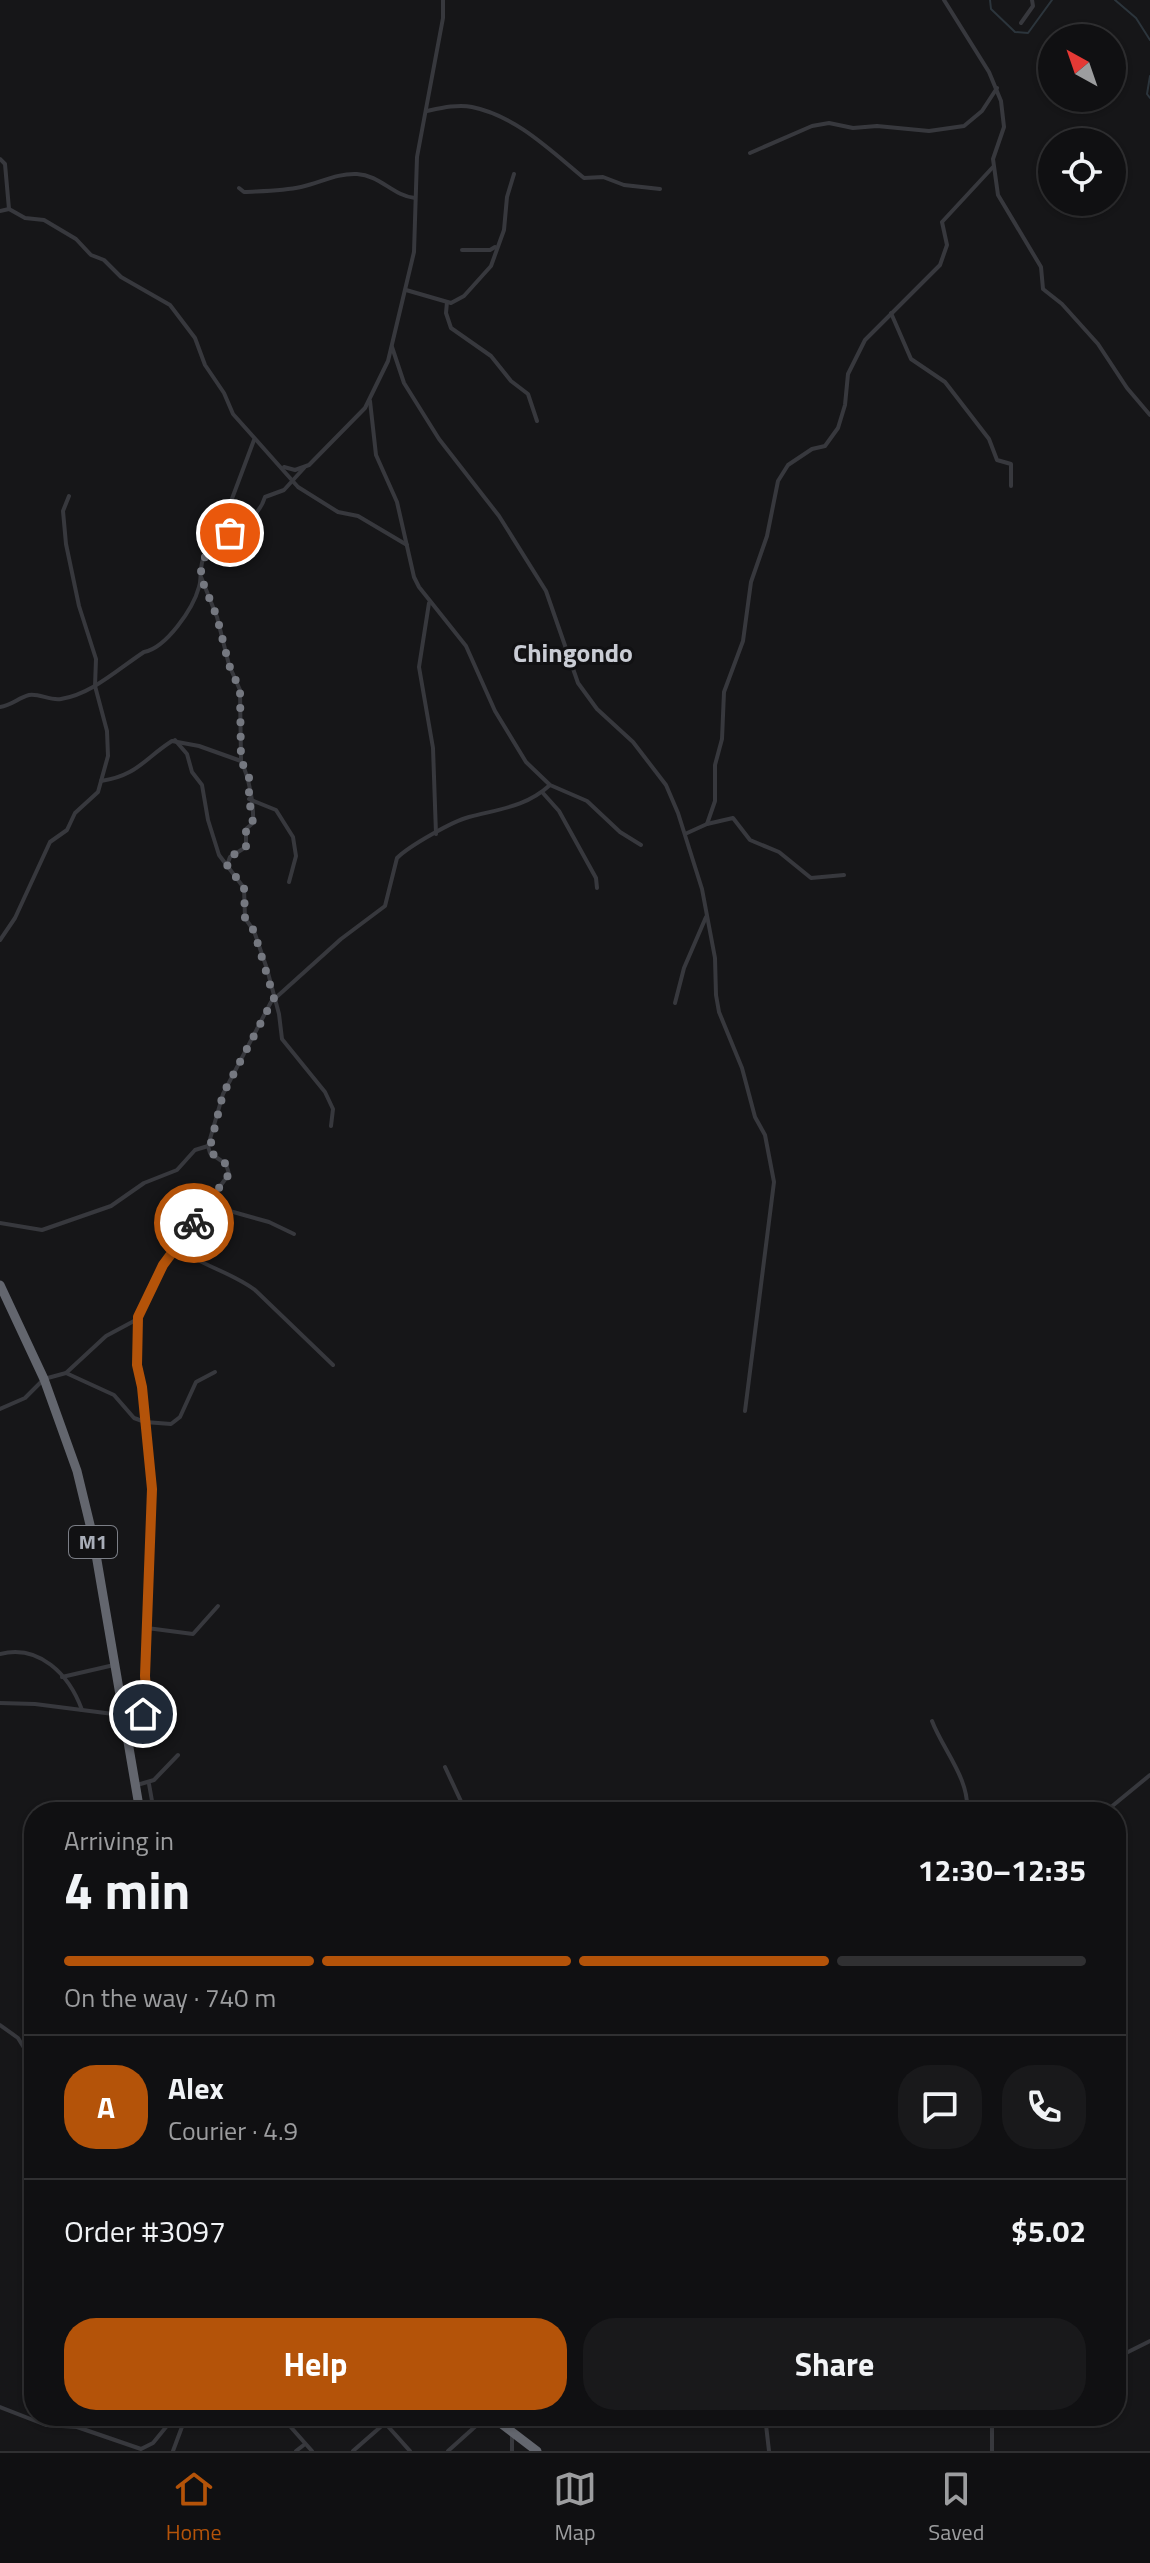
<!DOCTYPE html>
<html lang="en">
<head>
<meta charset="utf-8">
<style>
	body { margin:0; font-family:"Titillium Web",sans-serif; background:#19191b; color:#f1f3f6; height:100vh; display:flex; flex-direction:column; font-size:30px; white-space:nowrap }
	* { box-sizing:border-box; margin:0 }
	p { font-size:26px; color:#9c9d9f }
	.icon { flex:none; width:44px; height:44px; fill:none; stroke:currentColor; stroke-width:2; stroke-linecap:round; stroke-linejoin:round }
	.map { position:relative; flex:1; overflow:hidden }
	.drawer { position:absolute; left:24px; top:1802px; width:1102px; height:624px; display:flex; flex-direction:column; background:#101012; border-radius:32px; box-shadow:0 2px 6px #0004,0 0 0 2px #303032 }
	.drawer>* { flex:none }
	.needle { width:52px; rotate:320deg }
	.buttons { position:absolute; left:1038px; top:24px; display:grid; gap:16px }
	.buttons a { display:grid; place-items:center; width:88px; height:88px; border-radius:50%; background:#101012; box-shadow:0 2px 6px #0004,0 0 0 2px #303032; font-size:40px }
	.pin { position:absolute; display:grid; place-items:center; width:68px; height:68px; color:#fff; margin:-34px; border:4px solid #fff; border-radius:50%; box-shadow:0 2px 8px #0007 }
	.courier { position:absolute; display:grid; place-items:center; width:80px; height:80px; margin:-40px; border:6px solid #b45309; border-radius:50%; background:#fff; color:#222; box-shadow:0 2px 10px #0007 }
	.summary em { font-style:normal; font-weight:700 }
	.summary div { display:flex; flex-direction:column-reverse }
	.summary { display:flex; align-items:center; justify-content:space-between; height:136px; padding:0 40px }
	h1 { font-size:52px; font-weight:700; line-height:60px }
	.bar { display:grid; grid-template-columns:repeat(4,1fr); gap:12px 8px; align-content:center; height:96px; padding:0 40px }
	.bar i { height:10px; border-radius:6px; background:#303032 }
	.bar .current { background:#b45309 }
	.bar p { grid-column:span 4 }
	.line { display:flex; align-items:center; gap:20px; padding:0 40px; border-top:2px solid #303032 }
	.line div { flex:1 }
	.round { display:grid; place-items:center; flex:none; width:84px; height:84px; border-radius:32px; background:#19191b }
	.action { display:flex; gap:16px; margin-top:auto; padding:16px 40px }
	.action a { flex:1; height:92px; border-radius:32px; background:#b45309; color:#fff; font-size:32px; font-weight:700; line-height:92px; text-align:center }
	.action a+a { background:#19191b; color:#f1f3f6 }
	.tab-bar { display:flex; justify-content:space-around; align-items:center; height:112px; border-top:2px solid #303032; background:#101012; font-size:22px; color:#9c9d9f }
	.tab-bar a { display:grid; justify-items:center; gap:4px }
	.tab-bar .current { color:#b45309 }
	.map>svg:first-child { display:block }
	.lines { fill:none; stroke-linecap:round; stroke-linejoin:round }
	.stream { stroke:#2c353c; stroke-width:2 }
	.street { stroke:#37383d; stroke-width:4 }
	.highway { stroke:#63666e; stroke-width:9 }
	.done { stroke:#757880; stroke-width:8; stroke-dasharray:0 14.4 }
	.route { stroke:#b45309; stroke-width:10 }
	.labels { text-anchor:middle; stroke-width:6; stroke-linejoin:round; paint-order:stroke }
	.shield { fill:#111113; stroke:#7b7e86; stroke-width:2 }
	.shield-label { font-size:20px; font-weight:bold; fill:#a8adb8 }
	.quarter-label { font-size:26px; font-weight:bold; fill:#c9ccd4; stroke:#111113 }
</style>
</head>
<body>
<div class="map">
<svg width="1150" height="2451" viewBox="0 0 1150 2451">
	<rect width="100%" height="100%" fill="#161618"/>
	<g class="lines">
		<g class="stream">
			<path d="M990,0L991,9L1015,32L1028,33L1052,0"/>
			<path d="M1115,0L1136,18L1150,40"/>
			<path d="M1150,76L1147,94L1150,98"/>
		</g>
		<g class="street">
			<path d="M944,0L989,72L1001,101L1004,127L993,159L998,195L1041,267L1043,289L1062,304L1098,344L1127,388L1150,415"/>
			<path d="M1021,23L1033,6L1032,0"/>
			<path d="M427,111C441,108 458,104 472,107C516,116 550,150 584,178L603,177L624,185L660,189"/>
			<path d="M750,153L812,126L829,123L853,128L877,126L929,131L964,126L982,111L997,88"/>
			<path d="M0,159L5,164L9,209"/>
			<path d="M239,188L244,192C262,191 283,191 301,187C320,183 337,173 357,174C380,175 393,196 415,198"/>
			<path d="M0,211L9,209L25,218L44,220L76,239L91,255L104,260L121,277L170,305L195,338L205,365L224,393L233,414L298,487L338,512L358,516L407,545"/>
			<path d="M462,250H490L495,247"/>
			<path d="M406,290L451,303L464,296L491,266L504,230L507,197L514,174"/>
			<path d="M447,302L446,313L451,328L491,356L511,381L528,394L537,421"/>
			<path d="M891,313L911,359L945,382L989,439L997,460L1011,464V486"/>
			<path d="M392,347L404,383L439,439L499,516L546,591L578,683L597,709L633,742L666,785L678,813L702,889L715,958L716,995L719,1012L742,1068L755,1117L765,1135L774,1182L745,1411"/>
			<path d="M370,401L376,455L397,502L414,577L419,587L466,646L495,711L526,762L550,785L587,801L620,832L641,845"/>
			<path d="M284,467L295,470L309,465L365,408L388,361L414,252L417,157L443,18V0"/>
			<path d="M223,536L224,520L254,440"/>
			<path d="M201,577L217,617L229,665L240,690L241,760"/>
			<path d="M429,603L419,667L433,748L436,834"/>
			<path d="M0,707C12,705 18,698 29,695C39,693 50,701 61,699C92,694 118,669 144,652C166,648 193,609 199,587C202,578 199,566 204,557C220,531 256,527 265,497L284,490L304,468"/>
			<path d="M175,740L187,754L192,772L202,785L208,820L219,855L244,888L245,918L254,931L267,969L279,1014L282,1039L325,1092L333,1109L331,1126"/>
			<path d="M101,781C137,776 145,758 172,741L199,746L241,761C249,777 254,804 253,823L246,829V847L230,857L227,865"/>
			<path d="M542,792L559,811L596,878L597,888"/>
			<path d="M249,799L276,810L293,837L296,856L289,882"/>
			<path d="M707,824L733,818L750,840L779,852L811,878L844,875"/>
			<path d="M685,834L707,824L715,801V765L722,739L724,692L743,641L751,582L767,536L778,481L788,465L812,449L825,446L838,428L845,405L848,374L865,340L940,265L947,245L942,222L993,167"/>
			<path d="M0,940L15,918L50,842L67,830L75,813L98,792L108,756L107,731L95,686L96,659L79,606L66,544L63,511L69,496"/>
			<path d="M675,1003L684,968L706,917"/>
			<path d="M0,1223L42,1230L111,1206L144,1183L177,1170L195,1150L208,1146"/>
			<path d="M192,1228L226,1210L269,1222L294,1234"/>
			<path d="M178,1248C202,1266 231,1272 255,1290L333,1365"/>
			<path d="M66,1373L114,1395L134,1418L145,1422L171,1424L180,1417L196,1382L215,1372"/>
			<path d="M0,1409L25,1398L44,1379L66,1373L106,1336L134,1321L141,1313L163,1265L229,1174L226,1164L210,1153L208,1146L223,1094L271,1002L341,939L385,906L397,858C409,846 453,821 469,817C499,809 526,807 550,785"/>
			<path d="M147,1628L193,1634L218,1606"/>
			<path d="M0,1654C39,1644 69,1674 82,1710"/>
			<path d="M62,1677L114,1665"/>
			<path d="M0,1703L35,1704L121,1715"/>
			<path d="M126,1718L143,1714L147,1703L145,1676L152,1489L142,1387L137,1365L138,1317"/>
			<path d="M932,1721C943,1750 970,1779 967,1812"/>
			<path d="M445,1767L466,1812"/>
			<path d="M149,1784L154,1812"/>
			<path d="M137,1785L154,1780L178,1755"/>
			<path d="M1105,1812L1150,1775"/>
			<path d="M34,1831L27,1869L32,1902L26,1915L24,1935L34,1960"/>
			<path d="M0,2025L18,2038L34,2064"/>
			<path d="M1116,2358L1150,2341"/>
			<path d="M0,2407L46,2425L77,2427L141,2449L153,2443L175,2416"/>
			<path d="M281,2416L312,2451"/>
			<path d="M765,2416L769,2451"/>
			<path d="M385,2423L410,2451"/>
			<path d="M173,2451L186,2416"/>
			<path d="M296,2451L305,2444"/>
			<path d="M353,2451L393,2416"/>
			<path d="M448,2451L487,2416"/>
			<path d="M512,2451V2434"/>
			<path d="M992,2451V2427L1001,2416"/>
		</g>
		<g class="highway">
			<path d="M0,1285L44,1379L77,1471L93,1537L140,1812"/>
			<path d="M491,2416L537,2451"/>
		</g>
	</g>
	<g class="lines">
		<path class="done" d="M194,1223L229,1174L226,1164L209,1151L223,1094L274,998L254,931L245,918L244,888L227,865L230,857L246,847V829L253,823L249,799V775L241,761L240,690L229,665L217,617L200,575L205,557L230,533"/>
		<path class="route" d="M143,1714L147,1703L145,1676L152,1489L142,1387L137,1365L138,1317L163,1265L194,1223"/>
	</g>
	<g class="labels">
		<rect class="shield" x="69" y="1526" width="48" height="32" rx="6"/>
		<g class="shield-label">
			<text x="93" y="1549">M1</text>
		</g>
		<g class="quarter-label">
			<text x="573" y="662">Chingondo</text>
		</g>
	</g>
</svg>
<div class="buttons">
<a><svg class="needle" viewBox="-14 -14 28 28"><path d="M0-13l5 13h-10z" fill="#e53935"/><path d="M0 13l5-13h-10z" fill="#9c9d9f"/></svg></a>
<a><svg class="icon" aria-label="locate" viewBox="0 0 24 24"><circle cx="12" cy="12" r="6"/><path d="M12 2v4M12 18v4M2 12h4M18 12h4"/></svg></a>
</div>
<div class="pin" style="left:230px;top:533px;background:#ea580c"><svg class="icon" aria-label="bag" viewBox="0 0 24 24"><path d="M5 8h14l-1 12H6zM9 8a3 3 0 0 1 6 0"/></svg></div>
<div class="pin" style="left:143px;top:1714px;background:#1f2937"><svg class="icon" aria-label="home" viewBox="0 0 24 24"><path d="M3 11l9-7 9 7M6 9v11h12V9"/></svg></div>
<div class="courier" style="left:194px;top:1223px"><svg class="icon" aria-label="bike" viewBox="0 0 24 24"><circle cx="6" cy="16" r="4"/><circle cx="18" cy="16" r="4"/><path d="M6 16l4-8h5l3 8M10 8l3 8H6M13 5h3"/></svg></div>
<section class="drawer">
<div class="summary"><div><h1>4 min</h1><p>Arriving in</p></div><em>12:30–12:35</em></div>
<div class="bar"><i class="current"></i><i class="current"></i><i class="current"></i><i></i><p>On the way · 740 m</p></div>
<div class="line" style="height:144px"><b class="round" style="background:#b45309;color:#fff">A</b><div><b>Alex</b><p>Courier · 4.9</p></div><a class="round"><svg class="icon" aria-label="chat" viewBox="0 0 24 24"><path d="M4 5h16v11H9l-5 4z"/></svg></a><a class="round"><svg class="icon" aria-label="phone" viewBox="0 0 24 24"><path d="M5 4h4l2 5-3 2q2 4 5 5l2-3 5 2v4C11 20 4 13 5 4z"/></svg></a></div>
<div class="line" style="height:104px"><div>Order #3097</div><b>$5.02</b></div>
<div class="action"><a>Help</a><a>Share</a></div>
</section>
</div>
<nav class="tab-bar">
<a class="current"><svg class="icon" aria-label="home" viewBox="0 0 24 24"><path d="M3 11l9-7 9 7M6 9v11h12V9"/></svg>Home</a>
<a><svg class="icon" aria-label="map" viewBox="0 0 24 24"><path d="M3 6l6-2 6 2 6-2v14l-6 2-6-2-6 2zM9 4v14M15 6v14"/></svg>Map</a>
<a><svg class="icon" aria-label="saved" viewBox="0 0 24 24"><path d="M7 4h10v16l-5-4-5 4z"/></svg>Saved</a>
</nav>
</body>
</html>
